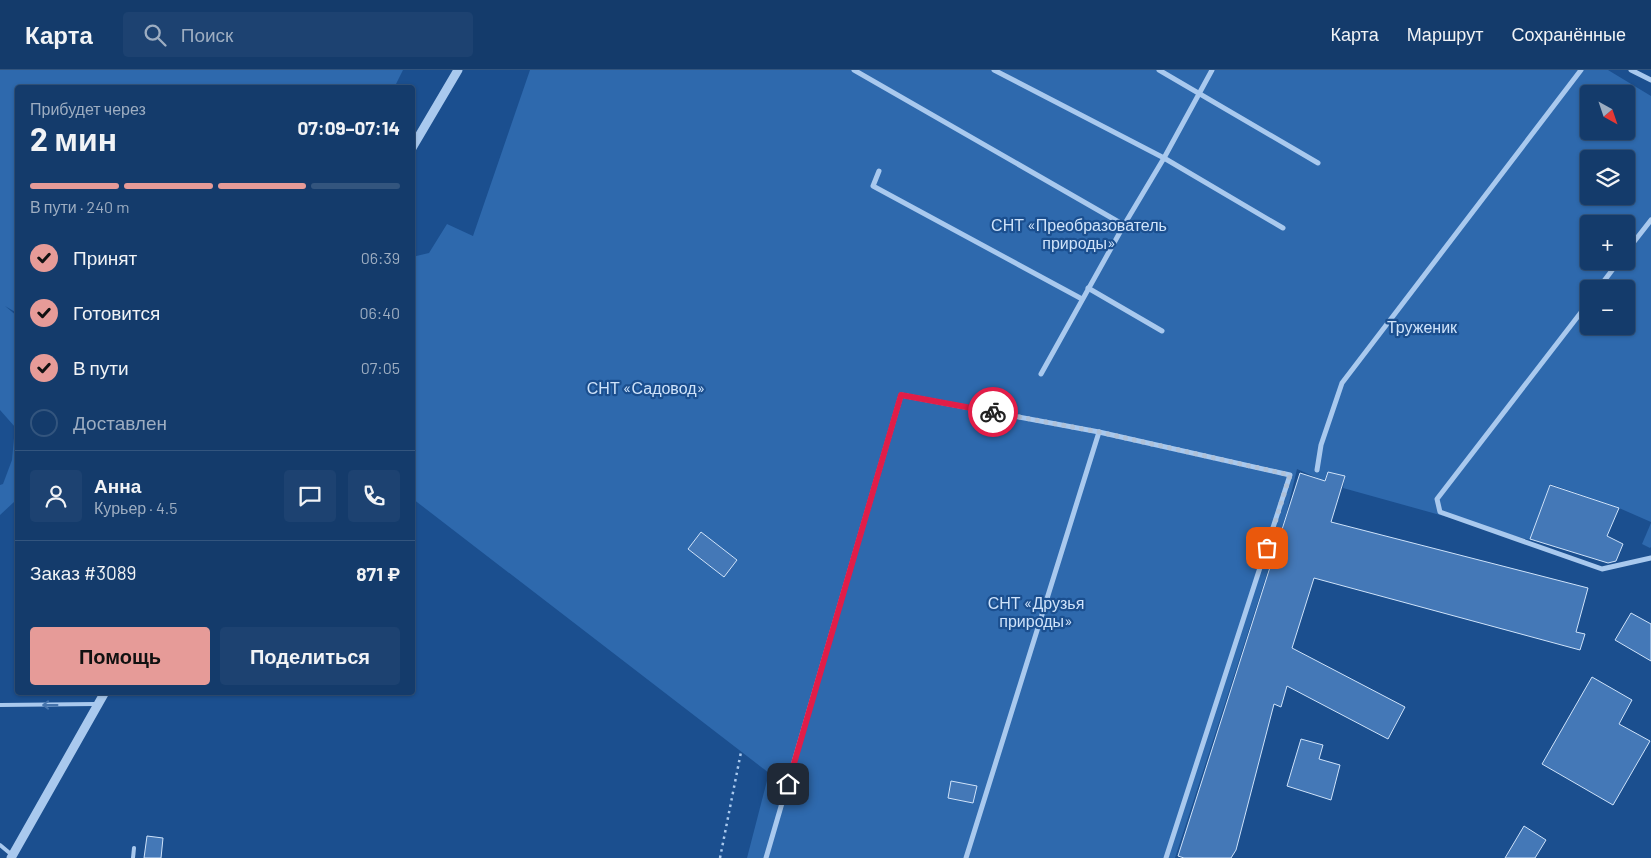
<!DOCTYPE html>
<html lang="ru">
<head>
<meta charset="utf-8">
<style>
	body { margin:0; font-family:Barlow,sans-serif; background:#1d4271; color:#f1f3f6; height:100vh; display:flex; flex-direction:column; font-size:19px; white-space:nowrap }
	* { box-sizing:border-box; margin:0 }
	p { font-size:16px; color:#9dadc1 }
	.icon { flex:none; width:28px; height:28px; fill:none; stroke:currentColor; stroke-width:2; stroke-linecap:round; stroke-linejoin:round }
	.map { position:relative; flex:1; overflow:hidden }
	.drawer { position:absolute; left:15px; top:15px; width:400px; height:610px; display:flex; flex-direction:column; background:#143b6b; border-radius:5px; box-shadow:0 1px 4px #0004,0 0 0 1px #33557e }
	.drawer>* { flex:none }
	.needle { width:32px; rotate:140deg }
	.controls { position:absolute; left:1580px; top:15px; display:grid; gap:10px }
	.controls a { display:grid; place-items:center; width:55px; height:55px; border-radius:5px; background:#143b6b; box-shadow:0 1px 4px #0004,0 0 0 1px #33557e; font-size:25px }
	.pin { position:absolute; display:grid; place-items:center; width:42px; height:42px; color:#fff; margin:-21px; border-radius:10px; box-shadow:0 2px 8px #0006 }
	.courier { position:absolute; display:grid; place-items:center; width:50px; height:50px; margin:-25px; border:4px solid #e11d48; border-radius:50%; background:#fff; color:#222; box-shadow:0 1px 6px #0007 }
	.headline em { font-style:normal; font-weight:700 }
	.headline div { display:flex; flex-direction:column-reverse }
	.headline { display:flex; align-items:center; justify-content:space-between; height:85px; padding:0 15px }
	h1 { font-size:32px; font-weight:700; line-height:38px }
	.bar { display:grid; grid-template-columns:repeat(4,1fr); gap:8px 5px; align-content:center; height:60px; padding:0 15px }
	.bar i { height:6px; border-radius:4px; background:#33557e }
	.bar .on { background:#e69b98 }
	.bar p { grid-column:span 4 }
	.line { display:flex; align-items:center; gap:12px; padding:0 15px; border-top:1px solid #33557e }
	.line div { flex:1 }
	.round { display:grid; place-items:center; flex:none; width:52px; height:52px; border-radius:5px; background:#1d4271 }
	ol { padding:0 15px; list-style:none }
	li { display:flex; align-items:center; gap:15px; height:55px }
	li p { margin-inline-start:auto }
	li .icon { padding:5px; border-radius:50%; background:#e69b98; color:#111; stroke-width:4 }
	li:last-child { color:#9dadc1 }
	li i { width:28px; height:28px; border:2px solid #33557e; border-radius:50% }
	.cta { display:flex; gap:10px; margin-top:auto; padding:10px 15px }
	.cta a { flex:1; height:58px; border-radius:5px; background:#e69b98; color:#111; font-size:20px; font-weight:700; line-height:58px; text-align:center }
	.cta a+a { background:#1d4271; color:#f1f3f6 }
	header { display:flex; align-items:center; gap:30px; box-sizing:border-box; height:70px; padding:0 25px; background:#143b6b; border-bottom:1px solid #33557e }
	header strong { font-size:24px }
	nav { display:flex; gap:28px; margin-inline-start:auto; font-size:18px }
	.search { width:350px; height:45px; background:#1d4271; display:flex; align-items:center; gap:12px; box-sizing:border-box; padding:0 18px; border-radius:5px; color:#9dadc1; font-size:19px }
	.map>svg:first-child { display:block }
	.green { fill:#2e69ad; fill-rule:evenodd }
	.building { fill:#4478b7; stroke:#cfe3fa }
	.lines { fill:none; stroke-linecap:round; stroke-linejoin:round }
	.path { stroke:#a9c9ee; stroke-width:2.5; stroke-dasharray:2.5 4; stroke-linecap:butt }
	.service { stroke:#a9c9ee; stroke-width:4 }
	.minor { stroke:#a9c9ee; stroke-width:5 }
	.tertiary { stroke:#a9c9ee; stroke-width:9 }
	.oneway { stroke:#4674ac }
	.done { stroke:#afc1d8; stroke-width:5; stroke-dasharray:0 9 }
	.route { stroke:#e11d48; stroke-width:6 }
	.labels { text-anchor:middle; stroke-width:4.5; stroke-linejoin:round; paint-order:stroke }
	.park-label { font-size:16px; fill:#cfe3fa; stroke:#1b4f8f }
</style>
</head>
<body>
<header>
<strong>Карта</strong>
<div class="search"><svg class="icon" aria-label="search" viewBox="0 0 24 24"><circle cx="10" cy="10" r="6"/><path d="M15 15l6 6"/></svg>Поиск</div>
<nav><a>Карта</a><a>Маршрут</a><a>Сохранённые</a></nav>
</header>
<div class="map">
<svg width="1651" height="788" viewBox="0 0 1651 788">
	<rect width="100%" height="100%" fill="#1b4f8f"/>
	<g class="green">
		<path d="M0,0H403L394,18H18L17,243L5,236L17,246L18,430L14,432L0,445V415L3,414L12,390L15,357L0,340Z"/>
		<path d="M530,0H1608L1651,26V452L1619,438L1550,414L1530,470L1343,418L1345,406L1328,402L1324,411L1297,399L1286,445L1175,788H747L769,703L413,429L412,187L429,183L447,154L473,166ZM1589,24H1626V61H1589ZM1589,89H1626V126H1589ZM1589,154H1626V191H1589ZM1589,219H1626V256H1589Z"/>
		<path d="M1651,453V477L1650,478L1642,474Z"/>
	</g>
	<g class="building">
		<path d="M1328,402L1345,406L1331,452L1588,518L1576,562L1585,564L1580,580L1314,508L1292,578L1405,637L1388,669L1287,616L1281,637L1274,634L1236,780L1231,788H1184L1178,786L1300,403L1325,411Z"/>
		<path d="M1550,415L1619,438L1607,466L1623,474L1616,491L1608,493L1530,469Z"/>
		<path d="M701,462L737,490L724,507L688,479Z"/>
		<path d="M1631,543L1651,554V591L1615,570Z"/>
		<path d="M1592,607L1632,630L1619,654L1650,671L1613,735L1542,694Z"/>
		<path d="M1301,669L1323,675L1319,689L1340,695L1331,730L1287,716Z"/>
		<path d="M951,711L977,716L973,733L948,728Z"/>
		<path d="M1524,756L1546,770L1535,788H1505Z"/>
		<path d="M147,766L163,768L161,788H144Z"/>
	</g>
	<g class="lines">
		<path class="path" d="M720,788L741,682"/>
		<g class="service">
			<path d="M0,635L96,634"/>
			<path d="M0,775L12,785"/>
			<path d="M133,788L134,778"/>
		</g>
		<g class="minor">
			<path d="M854,0L1124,155"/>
			<path d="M994,0L1164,88L1283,158"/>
			<path d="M1159,0L1318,93"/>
			<path d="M1631,0L1651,10"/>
			<path d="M879,101L873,116L1082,229"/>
			<path d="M1626,182L1651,150"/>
			<path d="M1088,218L1162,261"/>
			<path d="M1598,219L1619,191"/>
			<path d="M1589,232L1437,429L1440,442L1602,499L1651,488"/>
			<path d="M1041,304L1124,155L1164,88L1212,0"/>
			<path d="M1317,400L1321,375L1342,313L1581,0"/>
			<path d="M766,788L901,325L1099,362L1290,405L1166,788"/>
			<path d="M966,788L1099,362"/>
		</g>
		<g class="tertiary">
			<path d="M412,78L458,0"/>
			<path d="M11,788L105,622"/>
		</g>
	</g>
	<defs><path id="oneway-shaft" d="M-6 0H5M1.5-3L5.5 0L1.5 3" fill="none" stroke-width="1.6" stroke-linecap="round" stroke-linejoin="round" transform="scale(1.25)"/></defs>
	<use class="oneway" href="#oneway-shaft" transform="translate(50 635) rotate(180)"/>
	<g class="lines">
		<path class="done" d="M993,342L1099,362L1290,405L1267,478"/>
		<path class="route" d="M788,714L901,325L993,342"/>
	</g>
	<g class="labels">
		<g class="park-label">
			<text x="1079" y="161">СНТ «Преобразователь<tspan x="1079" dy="18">природы»</tspan></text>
			<text x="1422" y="263">Труженик</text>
			<text x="646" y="324">СНТ «Садовод»</text>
			<text x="1036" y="539">СНТ «Друзья<tspan x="1036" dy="18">природы»</tspan></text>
		</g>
	</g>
</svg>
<div class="controls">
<a><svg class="needle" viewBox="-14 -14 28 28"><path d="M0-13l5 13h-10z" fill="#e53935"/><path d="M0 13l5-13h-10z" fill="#9dadc1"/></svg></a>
<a><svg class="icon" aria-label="layers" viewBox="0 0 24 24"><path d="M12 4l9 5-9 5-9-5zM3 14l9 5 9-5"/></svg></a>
<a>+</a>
<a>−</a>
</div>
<div class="pin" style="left:1267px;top:478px;background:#ea580c"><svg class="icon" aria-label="bag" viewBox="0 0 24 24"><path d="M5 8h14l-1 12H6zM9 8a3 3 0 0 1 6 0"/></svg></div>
<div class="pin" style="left:788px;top:714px;background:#1f2937"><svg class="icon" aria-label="home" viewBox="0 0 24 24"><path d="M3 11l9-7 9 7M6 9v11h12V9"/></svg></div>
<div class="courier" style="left:993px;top:342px"><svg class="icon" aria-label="bike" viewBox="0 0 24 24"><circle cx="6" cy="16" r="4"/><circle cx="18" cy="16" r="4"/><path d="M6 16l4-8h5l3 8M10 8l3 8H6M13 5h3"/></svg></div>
<section class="drawer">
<div class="headline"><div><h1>2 мин</h1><p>Прибудет через</p></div><em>07:09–07:14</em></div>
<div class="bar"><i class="on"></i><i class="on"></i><i class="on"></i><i></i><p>В пути · 240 m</p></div>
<ol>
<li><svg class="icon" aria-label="check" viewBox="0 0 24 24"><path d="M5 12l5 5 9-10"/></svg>Принят<p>06:39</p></li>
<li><svg class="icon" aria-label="check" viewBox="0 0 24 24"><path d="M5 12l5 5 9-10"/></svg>Готовится<p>06:40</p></li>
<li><svg class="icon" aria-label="check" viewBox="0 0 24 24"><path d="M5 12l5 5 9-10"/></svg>В пути<p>07:05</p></li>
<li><i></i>Доставлен</li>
</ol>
<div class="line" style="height:90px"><a class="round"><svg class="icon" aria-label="person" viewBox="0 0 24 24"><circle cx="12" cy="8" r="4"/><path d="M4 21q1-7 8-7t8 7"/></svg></a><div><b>Анна</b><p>Курьер · 4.5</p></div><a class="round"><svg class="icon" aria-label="chat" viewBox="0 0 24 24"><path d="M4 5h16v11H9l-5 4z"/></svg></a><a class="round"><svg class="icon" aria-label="phone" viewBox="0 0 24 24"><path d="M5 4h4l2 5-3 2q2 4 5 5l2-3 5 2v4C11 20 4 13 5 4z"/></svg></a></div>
<div class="line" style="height:65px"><div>Заказ #3089</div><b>871 ₽</b></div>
<div class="cta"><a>Помощь</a><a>Поделиться</a></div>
</section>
</div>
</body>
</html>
